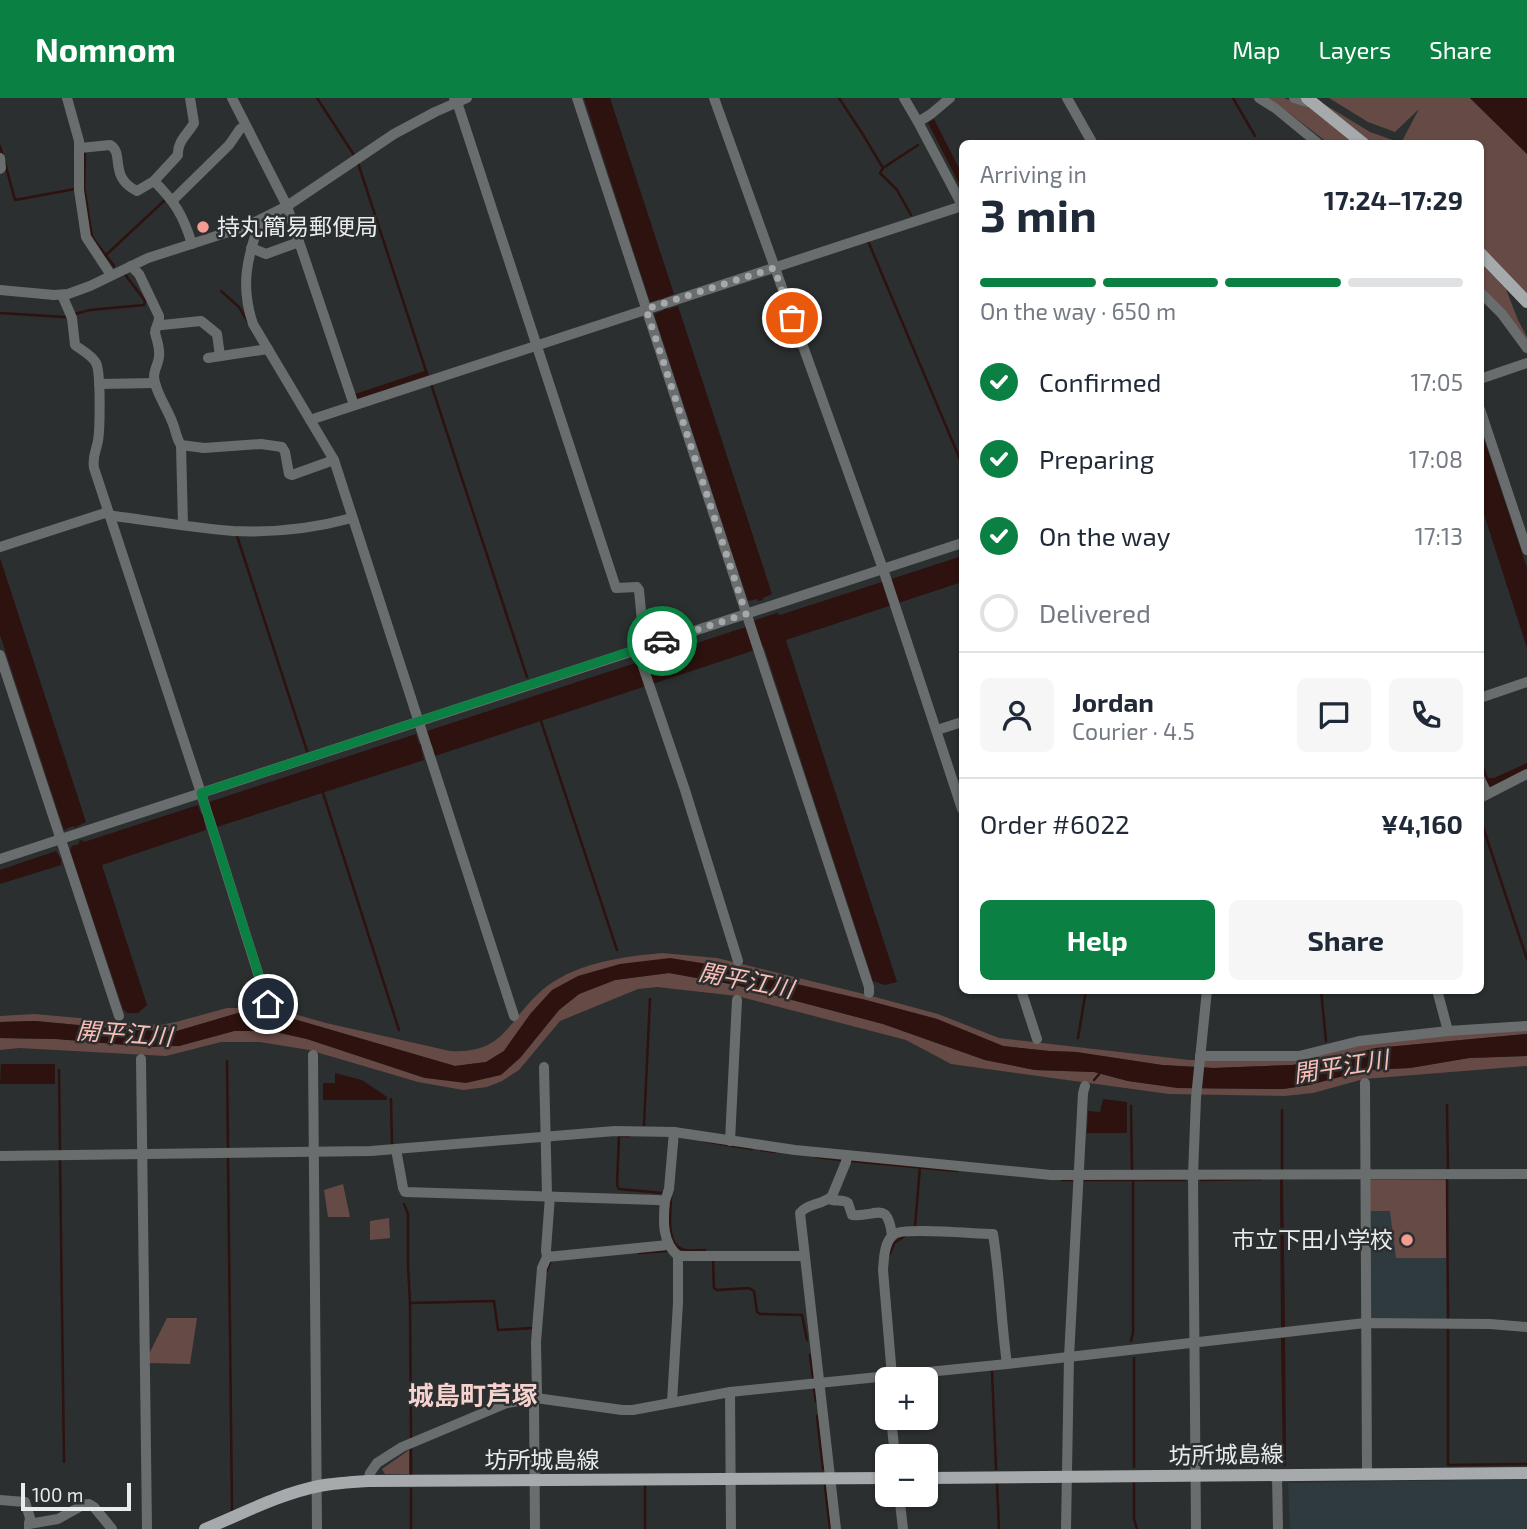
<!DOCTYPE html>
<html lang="en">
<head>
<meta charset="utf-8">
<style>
	body { margin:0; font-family:"Exo 2","Noto Sans JP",sans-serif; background:#f6f6f7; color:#1f2937; height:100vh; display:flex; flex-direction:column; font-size:26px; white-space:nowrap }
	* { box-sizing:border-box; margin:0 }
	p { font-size:23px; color:#747a83 }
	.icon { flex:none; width:38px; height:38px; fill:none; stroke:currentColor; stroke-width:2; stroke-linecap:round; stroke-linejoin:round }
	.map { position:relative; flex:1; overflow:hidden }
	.details { position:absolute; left:959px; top:42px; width:525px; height:854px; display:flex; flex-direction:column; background:#fff; border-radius:10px; box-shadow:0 2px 5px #0004 }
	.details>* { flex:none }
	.tools { position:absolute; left:875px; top:1269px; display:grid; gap:14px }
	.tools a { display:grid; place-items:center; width:63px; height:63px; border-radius:10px; background:#fff; box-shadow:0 2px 5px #0004; font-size:35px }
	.scale { position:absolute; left:21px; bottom:18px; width:110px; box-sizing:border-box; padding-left:7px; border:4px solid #e9ebec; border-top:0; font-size:19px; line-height:24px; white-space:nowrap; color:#e9ebec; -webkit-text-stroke:5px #2b2f30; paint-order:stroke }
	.pin { position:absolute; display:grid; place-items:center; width:60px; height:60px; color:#fff; margin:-30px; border:4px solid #fff; border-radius:50%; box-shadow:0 2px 7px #0007 }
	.courier { position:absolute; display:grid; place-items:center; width:70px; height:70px; margin:-35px; border:5px solid #0b8043; border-radius:50%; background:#fff; color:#222; box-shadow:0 2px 9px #0007 }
	.overview em { font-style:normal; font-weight:700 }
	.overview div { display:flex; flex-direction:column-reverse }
	.overview { display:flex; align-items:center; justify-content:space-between; height:119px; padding:0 21px }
	h1 { font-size:46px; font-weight:700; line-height:52px }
	.bar { display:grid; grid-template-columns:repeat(4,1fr); gap:10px 7px; align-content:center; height:84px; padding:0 21px }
	.bar i { height:9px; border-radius:5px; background:#e0e1e3 }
	.bar .active { background:#0b8043 }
	.bar p { grid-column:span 4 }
	.line { display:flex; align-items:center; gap:18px; padding:0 21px; border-top:2px solid #e0e1e3 }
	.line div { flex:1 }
	.round { display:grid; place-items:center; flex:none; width:74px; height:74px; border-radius:10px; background:#f6f6f7 }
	ol { padding:0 21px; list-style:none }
	li { display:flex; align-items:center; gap:21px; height:77px }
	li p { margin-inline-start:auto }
	li .icon { padding:7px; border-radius:50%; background:#0b8043; color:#fff; stroke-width:4 }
	li:last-child { color:#747a83 }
	li i { width:38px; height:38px; border:4px solid #e0e1e3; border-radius:50% }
	.action { display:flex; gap:14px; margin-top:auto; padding:14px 21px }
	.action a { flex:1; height:80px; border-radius:10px; background:#0b8043; color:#fff; font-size:28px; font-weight:700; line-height:80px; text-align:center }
	.action a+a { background:#f6f6f7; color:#1f2937 }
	header { display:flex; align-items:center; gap:42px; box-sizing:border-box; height:98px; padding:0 35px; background:#0b8043; color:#fff }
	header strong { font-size:33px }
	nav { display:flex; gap:38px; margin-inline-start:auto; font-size:24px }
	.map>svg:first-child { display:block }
	.built { fill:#2f3a3e }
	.green { fill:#664a46 }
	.water { fill:#2d120f }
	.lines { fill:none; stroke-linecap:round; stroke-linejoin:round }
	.stream { stroke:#2d120f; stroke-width:2.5 }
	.minor { stroke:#6a6d6d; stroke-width:10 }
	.major { stroke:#a6aaac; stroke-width:12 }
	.done { stroke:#a6a9aa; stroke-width:7; stroke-dasharray:0 12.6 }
	.route { stroke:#0b8043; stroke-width:9 }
	.poi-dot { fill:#f59c91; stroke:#2b2f30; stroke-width:2.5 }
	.labels { text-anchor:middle; stroke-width:5; stroke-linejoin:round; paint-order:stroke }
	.poi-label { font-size:23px; fill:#e9ebec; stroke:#2b2f30; text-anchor:start }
	.street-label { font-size:23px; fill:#e9ebec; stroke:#2b2f30 }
	.water-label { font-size:24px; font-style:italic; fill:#fbbdb4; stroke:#2b2f30 }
	.quarter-label { font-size:26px; font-weight:bold; fill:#f6d3ce; stroke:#2b2f30 }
</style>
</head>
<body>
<header>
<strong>Nomnom</strong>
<nav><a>Map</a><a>Layers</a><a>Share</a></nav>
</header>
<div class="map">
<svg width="1527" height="1431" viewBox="0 0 1527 1431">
	<rect width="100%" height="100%" fill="#2b2f30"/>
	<g class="built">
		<path d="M1366,1080H1448L1449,1222L1367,1221Z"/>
		<path d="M1527,1381V1431H1290L1288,1385Z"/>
	</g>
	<g class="green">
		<path d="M1267,0H1284L1315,12L1355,45H1328L1280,8Z"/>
		<path d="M1329,0H1470L1527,56V196L1481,149L1480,46L1372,45L1324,6L1370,34L1401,45L1419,11L1395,34L1368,24Z"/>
		<path d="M1480,164L1506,191L1518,222L1527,239V245L1481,190Z"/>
		<path d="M662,855L717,860L868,897L938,916L999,940L1189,962L1300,960L1365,945L1527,930V936L1376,950L1328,962L1292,967L1213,970L1162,967L1076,954L1049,953L1003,948L937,921L862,901L620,866L531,915L504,953L486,964L455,968L280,917L238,915L177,933L132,932L35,923L0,924V918L34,916L160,927L176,924L227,910H273L326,925L450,953C504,956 506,925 540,894C547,887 558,881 567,876C597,862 630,858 662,855Z"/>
		<path d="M669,875L736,887L883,926L985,962L1035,972L1094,974L1128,983L1178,990L1283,991L1309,987L1366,972L1410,970L1469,960L1527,958V968L1364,981L1313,995L1285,998L1169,996L951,966L906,942L737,898L657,889L638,891L560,923L519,972L502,983L487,989L463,992L418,984L309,952L260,944H221L166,958L19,950L0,952V940L56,941L179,948L234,933H271L307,941L425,980L520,960L559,912L579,896L615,882Z"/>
		<path d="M1368,1082H1446V1160H1396L1390,1113H1368Z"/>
		<path d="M343,1086L350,1119H328L324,1092Z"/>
		<path d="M389,1120L390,1140L370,1142V1123Z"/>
		<path d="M167,1220H197L190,1266L148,1265V1258Z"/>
		<path d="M409,1352V1376H385L382,1371Z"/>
	</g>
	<g class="water">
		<path d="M584,0H610L674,196L664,200L668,211L678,208L772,496L763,500V502L758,503L757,501L748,503L654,216L664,212L660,201L650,204Z"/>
		<path d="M1470,0H1527V56Z"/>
		<path d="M934,21L962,76V91L928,25Z"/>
		<path d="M427,272L429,277L357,301L355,296Z"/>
		<path d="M1480,329L1527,470V550L1481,407Z"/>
		<path d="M962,458V484L786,542L897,884L885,887L873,883L764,549L435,658L432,647L421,650L424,662L217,729L214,719L204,722L206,732L102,767L147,907L138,915H127L123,911L70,752L72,748L79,746V743L82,742L84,744L198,707L201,716L211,712L209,704L416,636L419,646L430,643L427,633L752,527V523L777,515L780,517Z"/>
		<path d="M0,460L86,724L74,730L73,728L64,732L0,537Z"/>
		<path d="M1480,660L1488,680H1494L1527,665V672L1493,689H1487L1481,695V686L1484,685L1486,681L1481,667Z"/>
		<path d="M56,753L61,761V767L0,786V772Z"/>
		<path d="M670,860L714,867L862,901L937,921L1003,948L1049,953L1076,954L1162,967L1214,970L1292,967L1328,962L1376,950L1527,936V958L1469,960L1410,970L1366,972L1309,987L1283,991L1178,990L1128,983L1094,974L1035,972L985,962L883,926L736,887L669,875L615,882L579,896L559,912L520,960L501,977L466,985L425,980L307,941L271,933H234L179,948L148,949L56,941L0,940V924L35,923L132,932L177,933L238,915L280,917L455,968L486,964L504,953L531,915L552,892L578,878L620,866Z"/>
		<path d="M1,966H55V986H0Z"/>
		<path d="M335,975L362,982L387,999V1002H323V985H335Z"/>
		<path d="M1103,1001L1127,1004V1035H1087L1088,1013L1100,1014Z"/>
		<path d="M1280,1081H1283L1285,1230H1281Z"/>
		<path d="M1281,1240H1285L1286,1368H1283Z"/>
	</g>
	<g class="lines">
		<g class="stream">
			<path d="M317,0L354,57"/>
			<path d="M839,0L862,35L883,70L918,47"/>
			<path d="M1233,0L1255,38"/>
			<path d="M1258,43L1260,46"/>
			<path d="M0,48L3,59"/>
			<path d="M85,54L84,89L92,139L114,168"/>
			<path d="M5,65L15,102L75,91"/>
			<path d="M358,65L426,273"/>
			<path d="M883,70L880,75L897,92L911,117"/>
			<path d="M868,143L962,366"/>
			<path d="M106,157L166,101"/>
			<path d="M221,193L239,209L248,224"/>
			<path d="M0,215L65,219"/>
			<path d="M75,216L90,212L144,207L145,203L124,175"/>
			<path d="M431,286L527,579"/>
			<path d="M237,438L307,653"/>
			<path d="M541,623L617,852"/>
			<path d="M323,695L399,932"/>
			<path d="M1480,720L1527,861"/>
			<path d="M1321,892L1326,943"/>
			<path d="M132,935L133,924"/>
			<path d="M1078,940L1086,892"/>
			<path d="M227,963L228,1051"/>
			<path d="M59,972L60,1053"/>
			<path d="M1094,982L1101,974"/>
			<path d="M391,1001L392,1047"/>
			<path d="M1447,1007L1448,1073"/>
			<path d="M1131,1008L1132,1071"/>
			<path d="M644,1027L650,901"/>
			<path d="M629,1038H619L617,1087L619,1091L663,1095"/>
			<path d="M704,1043L752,1051"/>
			<path d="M761,1052L775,1054"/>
			<path d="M816,1059L841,1062"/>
			<path d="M228,1060L232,1412"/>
			<path d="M60,1061L64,1364"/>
			<path d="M852,1063L957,1073"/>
			<path d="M1282,1072V1012"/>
			<path d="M1447,1080L1448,1220"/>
			<path d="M1062,1082H1074"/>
			<path d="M1083,1082H1185"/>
			<path d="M1201,1082L1261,1081"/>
			<path d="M671,1098C671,1112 665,1146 682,1151C688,1154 698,1152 705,1152"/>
			<path d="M404,1106L408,1116V1167L410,1205L411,1339"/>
			<path d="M915,1128L920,1069"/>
			<path d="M639,1155L666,1153"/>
			<path d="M890,1156L894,1145L905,1138"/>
			<path d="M713,1163L714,1190L717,1192L749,1190L754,1193L757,1214L760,1216L802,1217L807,1242"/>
			<path d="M546,1174L551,1163L553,1162"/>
			<path d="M410,1205L494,1203L498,1232L533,1230"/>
			<path d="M1448,1232V1367L1527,1366"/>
			<path d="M1131,1243L1133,1235V1082"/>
			<path d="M810,1257L813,1281"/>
			<path d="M1134,1260V1369"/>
			<path d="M992,1273L996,1371"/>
			<path d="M814,1290L816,1304"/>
			<path d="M817,1318L823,1371"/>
			<path d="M411,1351V1376"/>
			<path d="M997,1385L999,1431"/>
			<path d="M1134,1385V1421L1137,1431"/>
			<path d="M825,1388L830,1431"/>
			<path d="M411,1391V1431"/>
			<path d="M645,1431V1388"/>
		</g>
		<g class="minor">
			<path d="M67,0L79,43V92L86,139L111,177"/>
			<path d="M232,0L287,108L354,307"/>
			<path d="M454,0L457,4L616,490L637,489L639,492L643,534L646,548"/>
			<path d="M577,0L869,889V895"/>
			<path d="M714,0L883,471L962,711"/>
			<path d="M904,0L918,24L962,107"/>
			<path d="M1067,0L1093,46"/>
			<path d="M1259,0L1275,10L1319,46"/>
			<path d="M1294,0L1314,6"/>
			<path d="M918,24L931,16L950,0"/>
			<path d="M80,50L110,47C125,55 108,79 137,93L154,83L178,57C177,43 188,36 194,25L190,0"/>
			<path d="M0,60L1,70L0,71"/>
			<path d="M154,83C175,104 183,117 192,146"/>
			<path d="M173,102L229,47L240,31L245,28"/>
			<path d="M260,123C247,160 240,188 253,226L334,362L514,918"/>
			<path d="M251,150L266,156L299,144"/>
			<path d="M131,168L139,176L159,218C160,225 155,228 155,235C157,242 160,250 159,258C159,265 154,271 154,279C155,294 168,311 173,326C176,333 176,340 181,347L204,350L261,346L282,349L285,354L289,376L292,377L334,362"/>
			<path d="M0,192L54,197L68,196L90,188L148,160L247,128L287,108L394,36L435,14L467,0"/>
			<path d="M1480,194L1502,216L1527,250"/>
			<path d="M62,197L72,220L75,247C81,252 92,257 96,265C101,274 100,331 98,343C96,353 92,359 94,370L201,695L268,907"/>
			<path d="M159,225L162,227L201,223L217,236L220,258"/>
			<path d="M208,260L268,251"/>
			<path d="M1480,281L1527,265"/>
			<path d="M99,286L155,285"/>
			<path d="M1480,311L1527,452"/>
			<path d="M310,322L962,108"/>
			<path d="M181,347L183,427"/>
			<path d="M0,449L105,415L114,418C153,423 193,430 233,433C272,435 315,430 352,420"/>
			<path d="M637,551L685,692L738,863"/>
			<path d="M0,557L119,918"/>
			<path d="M1480,600L1527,584"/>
			<path d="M937,632L962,624"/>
			<path d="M1480,681L1487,695"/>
			<path d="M1480,700L1527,676"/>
			<path d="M0,761L962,445"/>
			<path d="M1021,892L1037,941"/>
			<path d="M1437,892L1448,933"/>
			<path d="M313,957L317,1431"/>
			<path d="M1200,958H1299L1359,943L1448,933L1527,928"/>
			<path d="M141,961L147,1431"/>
			<path d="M544,969L547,1097"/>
			<path d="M1365,985L1367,1376"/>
			<path d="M730,1043L737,902"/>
			<path d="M396,1051L403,1090L405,1094L657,1102L665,1103C663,1123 662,1144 678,1158H804"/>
			<path d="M0,1058L371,1053L615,1033L674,1034L795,1052L1051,1077L1527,1076"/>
			<path d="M829,1101C835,1104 843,1101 848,1105L852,1117C878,1119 887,1102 892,1137"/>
			<path d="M665,1103L669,1091L674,1034"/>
			<path d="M547,1159L668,1147"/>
			<path d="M892,1278L883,1172C884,1160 884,1144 894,1136C905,1129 976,1136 993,1136C1000,1179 1001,1223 1007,1266"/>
			<path d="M730,1294L731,1431"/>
			<path d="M672,1304L678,1205V1158"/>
			<path d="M891,1320L895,1358"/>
			<path d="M1277,1377L1278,1431"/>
			<path d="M368,1383L370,1375L377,1365L402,1349L507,1305L536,1300L622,1312H633L730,1294L1007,1266L1365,1225L1490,1226L1527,1229"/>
			<path d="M899,1396L903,1431"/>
			<path d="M0,1402L25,1404L30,1420L29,1426"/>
			<path d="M29,1431V1426L58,1421L83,1407L89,1406L94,1409L112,1431"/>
			<path d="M535,1431L534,1305L537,1296L536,1244L542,1170L547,1159L546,1152L550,1098"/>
			<path d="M836,1431L800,1115C808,1105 823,1107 832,1098L846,1064L847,1057"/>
			<path d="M1066,1431L1069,1259L1083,995L1085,988"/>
			<path d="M1196,1431L1193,1077L1196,1000L1207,892"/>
		</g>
		<g class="major">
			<path d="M1307,0L1364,46"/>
			<path d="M1480,155L1527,204"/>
			<path d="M926,1380L1527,1375"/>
			<path d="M205,1431C242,1416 279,1396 319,1388C335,1385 351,1384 368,1383L887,1380"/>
		</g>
	</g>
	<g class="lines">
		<path class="done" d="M662,543L746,516L646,211L774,170L792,220"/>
		<path class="route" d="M268,906L201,695L662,543"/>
	</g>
	<g class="poi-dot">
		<circle cx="203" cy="129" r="7"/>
		<circle cx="1407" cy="1142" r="7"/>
	</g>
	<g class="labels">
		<g class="poi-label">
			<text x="217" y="137">持丸簡易郵便局</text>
			<text x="1393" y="1150" text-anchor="end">市立下田小学校</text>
		</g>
		<g class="street-label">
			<text transform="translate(1226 1357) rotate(-1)" y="8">坊所城島線</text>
			<text x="542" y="1370">坊所城島線</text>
		</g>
		<g class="water-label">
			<text transform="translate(746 883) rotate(11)" y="8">開平江川</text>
			<text transform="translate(124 936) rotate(4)" y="8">開平江川</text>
			<text transform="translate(1341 969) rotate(-9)" y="8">開平江川</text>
		</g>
		<g class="quarter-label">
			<text x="473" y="1307">城島町芦塚</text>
		</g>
	</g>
</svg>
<div class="tools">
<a>+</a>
<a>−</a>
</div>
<div class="scale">100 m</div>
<div class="pin" style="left:792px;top:220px;background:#ea580c"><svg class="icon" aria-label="bag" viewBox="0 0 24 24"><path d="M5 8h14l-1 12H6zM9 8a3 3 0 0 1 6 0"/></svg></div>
<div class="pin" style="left:268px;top:906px;background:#1f2937"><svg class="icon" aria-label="home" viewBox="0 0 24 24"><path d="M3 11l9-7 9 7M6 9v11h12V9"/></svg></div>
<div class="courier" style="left:662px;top:543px"><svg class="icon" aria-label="car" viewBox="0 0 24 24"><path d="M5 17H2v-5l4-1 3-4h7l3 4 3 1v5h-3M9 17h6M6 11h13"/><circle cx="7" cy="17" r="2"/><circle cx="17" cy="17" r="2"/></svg></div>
<section class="details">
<div class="overview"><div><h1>3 min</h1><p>Arriving in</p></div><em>17:24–17:29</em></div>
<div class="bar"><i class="active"></i><i class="active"></i><i class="active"></i><i></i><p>On the way · 650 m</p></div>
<ol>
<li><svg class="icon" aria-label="check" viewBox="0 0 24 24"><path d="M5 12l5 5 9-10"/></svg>Confirmed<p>17:05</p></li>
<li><svg class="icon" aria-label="check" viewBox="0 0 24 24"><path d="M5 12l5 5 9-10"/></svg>Preparing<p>17:08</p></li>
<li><svg class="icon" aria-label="check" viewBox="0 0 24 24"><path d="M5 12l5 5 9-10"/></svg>On the way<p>17:13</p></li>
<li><i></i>Delivered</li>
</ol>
<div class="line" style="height:126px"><a class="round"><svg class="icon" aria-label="person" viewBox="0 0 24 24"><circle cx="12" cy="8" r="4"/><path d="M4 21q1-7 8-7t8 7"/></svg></a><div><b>Jordan</b><p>Courier · 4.5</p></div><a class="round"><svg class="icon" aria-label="chat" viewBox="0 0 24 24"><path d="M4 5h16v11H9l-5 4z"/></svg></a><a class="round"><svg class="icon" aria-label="phone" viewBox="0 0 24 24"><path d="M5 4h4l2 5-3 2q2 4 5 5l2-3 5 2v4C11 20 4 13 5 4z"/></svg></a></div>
<div class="line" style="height:91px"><div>Order #6022</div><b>¥4,160</b></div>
<div class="action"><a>Help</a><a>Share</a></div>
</section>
</div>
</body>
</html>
